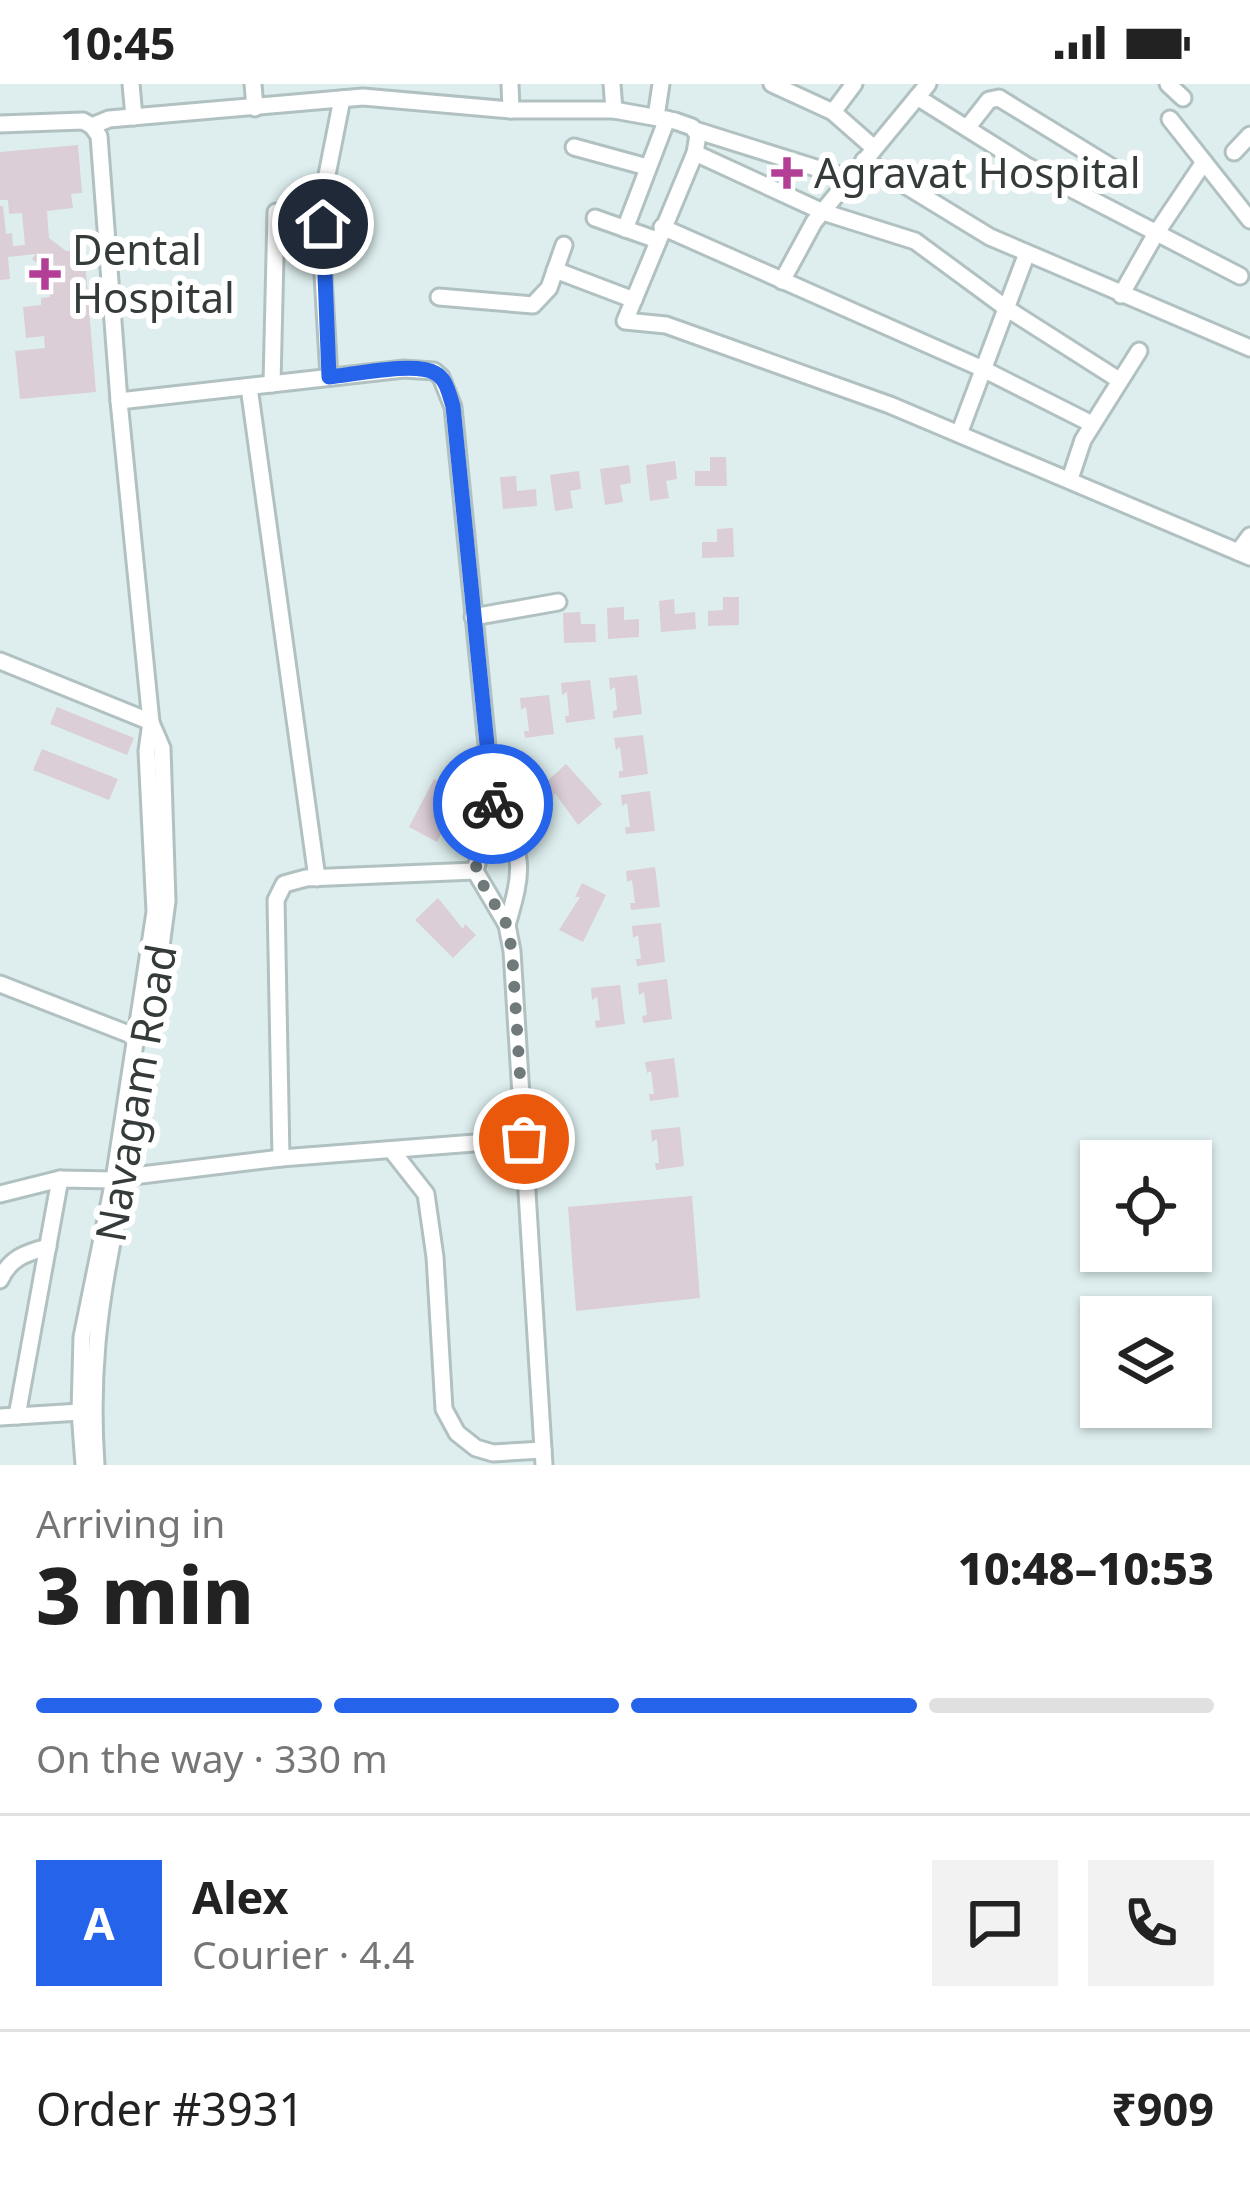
<!DOCTYPE html>
<html lang="en">
<head>
<meta charset="utf-8">
<style>
	body { margin:0; font-family:"Noto Sans",sans-serif; background:#f2f2f2; color:#222; height:100vh; display:flex; flex-direction:column; font-size:45px; white-space:nowrap }
	* { box-sizing:border-box; margin:0 }
	p { font-size:39px; color:#767676 }
	.icon { flex:none; width:66px; height:66px; fill:none; stroke:currentColor; stroke-width:2; stroke-linecap:round; stroke-linejoin:round }
	.map { position:relative; height:1381px; overflow:hidden }
	.details { display:flex; flex-direction:column; background:#fff; flex:1 }
	.details>* { flex:none }
	.tools { position:absolute; left:1080px; top:1056px; display:grid; gap:24px }
	.tools a { display:grid; place-items:center; width:132px; height:132px; border-radius:0px; background:#fff; box-shadow:0 3px 9px #0004; font-size:60px }
	.pin { position:absolute; display:grid; place-items:center; width:102px; height:102px; color:#fff; margin:-51px; border:6px solid #fff; border-radius:50%; box-shadow:0 3px 12px #0007 }
	.courier { position:absolute; display:grid; place-items:center; width:120px; height:120px; margin:-60px; border:9px solid #2563eb; border-radius:50%; background:#fff; color:#222; box-shadow:0 3px 15px #0007 }
	.head em { font-style:normal; font-weight:800 }
	.head div { display:flex; flex-direction:column-reverse }
	.head { display:flex; align-items:center; justify-content:space-between; height:204px; padding:0 36px }
	h1 { font-size:78px; font-weight:800; line-height:90px }
	.bar { display:grid; grid-template-columns:repeat(4,1fr); gap:18px 12px; align-content:center; height:144px; padding:0 36px }
	.bar i { height:15px; border-radius:9px; background:#e0e0e0 }
	.bar .current { background:#2563eb }
	.bar p { grid-column:span 4 }
	.line { display:flex; align-items:center; gap:30px; padding:0 36px; border-top:3px solid #e0e0e0 }
	.line div { flex:1 }
	.round { display:grid; place-items:center; flex:none; width:126px; height:126px; border-radius:0px; background:#f2f2f2 }
	.status { display:flex; justify-content:space-between; align-items:center; height:84px; padding:0 60px; background:#fff; direction:ltr }
	.status svg { height:33px; fill:currentColor }
	.map>svg:first-child { display:block }
	.building { fill:#dbced6 }
	.lines { fill:none; stroke-linecap:round; stroke-linejoin:round }
	.minor-casing { stroke:#b1c1c1; stroke-width:21 }
	.minor { stroke:#fff; stroke-width:15 }
	.done { stroke:#707a7a; stroke-width:12; stroke-dasharray:0 21.6 }
	.route { stroke:#2563eb; stroke-width:15 }
	.poi-dot { fill:#b23e96; stroke:#fff; stroke-width:4.5 }
	.labels { text-anchor:middle; stroke-width:12; stroke-linejoin:round; paint-order:stroke }
	.poi-label { font-size:42px; fill:#353b3b; stroke:#fff; text-anchor:start }
	.street-label { font-size:42px; fill:#353b3b; stroke:#fff }
</style>
</head>
<body>
<div class="status"><b>10:45</b><svg viewBox="0 0 49 12"><path d="M0 12V9h3v3zM5 12V6h3v6zM10 12V3h3v9zM15 12V0h3v12zM26 1h20v11H26zM47 4h2v5h-2z"/></svg></div>
<div class="map">
<svg width="1250" height="1381" viewBox="0 0 1250 1381">
	<rect width="100%" height="100%" fill="#deeeee"/>
	<g class="building">
		<path d="M78,61L82,109L71,110L73,124L47,127L49,154L66,167L84,166L96,308L20,315L15,267L45,264L44,252L26,254L23,223L41,221V214L50,213L48,188L32,175L36,170L8,173L10,195L0,196V122H3L6,150L12,149L13,162L25,161L22,129L9,130L8,116H0V68Z"/>
		<path d="M785,77L799,85L786,105L773,96Z"/>
		<path d="M710,373H726L727,402H695V387H710Z"/>
		<path d="M675,377L677,395L666,397L669,414L650,417L646,381Z"/>
		<path d="M629,381L631,399L620,401L623,418L605,421L600,385Z"/>
		<path d="M579,387L581,405L570,407L573,424L555,427L550,391Z"/>
		<path d="M516,392L517,407L536,405L537,422L503,425L500,393Z"/>
		<path d="M733,444L734,473L702,474V458H717V445Z"/>
		<path d="M723,513H739V541L708,542V527L723,526Z"/>
		<path d="M674,515L675,530L695,528L696,545L661,548L659,517Z"/>
		<path d="M624,523V536L639,535V553L608,555L607,524Z"/>
		<path d="M580,528L581,540H595L596,558L564,559L563,529Z"/>
		<path d="M637,591L642,630L613,634V627L617,626L615,603L610,606L609,594Z"/>
		<path d="M590,596L595,635L566,639L565,632H569L567,608L562,611L561,599Z"/>
		<path d="M549,611L554,650L525,654L524,647H529L526,623L521,626L520,614Z"/>
		<path d="M57,623L134,654L127,671L50,640Z"/>
		<path d="M643,651L648,690L619,694V687H623L620,663L616,666L614,654Z"/>
		<path d="M42,665L118,695L109,716L33,686Z"/>
		<path d="M566,680L602,720L578,741L555,709L553,714L542,702Z"/>
		<path d="M434,695L462,711L439,744H444L437,758L409,743Z"/>
		<path d="M650,707L655,747L626,750L625,743H630L627,719L622,722L621,711Z"/>
		<path d="M655,783L660,823L631,826L630,819H635L632,796L627,798L626,787Z"/>
		<path d="M582,799L606,811L583,858L559,846L580,813H575Z"/>
		<path d="M438,814L463,845L465,840L476,851L453,874L415,836Z"/>
		<path d="M661,839L665,878L637,882L636,875H641L638,851L633,854L632,842Z"/>
		<path d="M667,895L672,935L643,939L642,932L647,931L644,908L639,911L638,899Z"/>
		<path d="M620,901L625,940L596,944L595,937L600,936L597,913L592,916L591,904Z"/>
		<path d="M674,974L679,1013L650,1017L649,1010H654L651,987L647,989L645,978Z"/>
		<path d="M680,1043L684,1082L656,1086L655,1079H659L657,1055L652,1058L651,1046Z"/>
		<path d="M692,1112L700,1214L576,1227L568,1123Z"/>
	</g>
	<g class="lines">
		<g class="minor-casing">
			<g id="minor">
				<path d="M131,0L134,33"/>
				<path d="M253,0L255,24"/>
				<path d="M510,0L511,26"/>
				<path d="M612,0L614,26"/>
				<path d="M772,0L833,28L874,64"/>
				<path d="M1168,0L1183,14"/>
				<path d="M917,13L1027,82L1240,192"/>
				<path d="M833,28L854,0"/>
				<path d="M656,33L661,0"/>
				<path d="M1170,35L1250,136"/>
				<path d="M0,40L83,37L92,42L109,35L363,13L511,26H614L675,37L692,43L698,51L695,69L625,237L666,241L890,321L1250,473"/>
				<path d="M967,44L989,16L999,14L1121,89"/>
				<path d="M695,46L851,95"/>
				<path d="M574,63L647,83"/>
				<path d="M1234,68L1250,51"/>
				<path d="M695,69L823,128L915,157L1006,224L1119,296"/>
				<path d="M864,76L990,153L1250,264"/>
				<path d="M595,134L657,156"/>
				<path d="M662,143L983,285L1092,340"/>
				<path d="M625,145L667,35"/>
				<path d="M555,186L634,216"/>
				<path d="M782,197L814,138L928,0"/>
				<path d="M1121,211L1155,151L1204,78"/>
				<path d="M439,213L533,221L549,204L564,161"/>
				<path d="M329,293L322,174L324,106L342,15"/>
				<path d="M272,300L276,128"/>
				<path d="M249,303L317,794"/>
				<path d="M119,317L404,285L434,287L441,293L453,323L493,721L475,787L507,841L512,867L544,1381"/>
				<path d="M959,350L1027,169"/>
				<path d="M1070,395L1083,356L1139,267"/>
				<path d="M1238,468L1250,452"/>
				<path d="M473,533L558,518"/>
				<path d="M0,577L151,638"/>
				<path d="M493,721C526,770 523,786 507,841"/>
				<path d="M0,900L139,954"/>
				<path d="M151,938L167,817L162,664L152,641"/>
				<path d="M393,1068L426,1110L435,1173L444,1325L457,1349L476,1364L493,1369L543,1366"/>
				<path d="M281,1074L276,816L284,800L306,794L475,787"/>
				<path d="M125,1093L281,1074L525,1055"/>
				<path d="M124,1098L133,1045"/>
				<path d="M0,1110L60,1095L114,1096"/>
				<path d="M0,1196C10,1174 25,1169 48,1163"/>
				<path d="M17,1332L60,1095"/>
				<path d="M0,1333L80,1328"/>
				<path d="M84,1381L80,1328L82,1253L114,1096L155,828L147,667L151,638L119,317L99,52L92,42"/>
				<path d="M96,1381C90,1294 98,1224 116,1139"/>
			</g>
		</g>
		<use href="#minor" class="minor"/>
	</g>
	<g class="lines">
		<path class="done" d="M493,720L475,787L507,841L512,867L524,1055"/>
		<path class="route" d="M323,140L329,293C353,291 415,277 435,289C447,295 449,311 453,322L493,720"/>
	</g>
	<g class="poi-dot">
		<path d="M781 71h12v12h12v12h-12v12h-12v-12h-12v-12h12z"/>
		<path d="M39 172h12v12h12v12h-12v12h-12v-12h-12v-12h12z"/>
	</g>
	<g class="labels">
		<g class="poi-label">
			<text x="814" y="104">Agravat Hospital</text>
			<text x="72" y="181">Dental<tspan x="72" dy="48">Hospital</tspan></text>
		</g>
		<g class="street-label">
			<text transform="translate(136 1009) rotate(-80)" y="15">Navagam Road</text>
		</g>
	</g>
</svg>
<div class="tools">
<a><svg class="icon" aria-label="locate" viewBox="0 0 24 24"><circle cx="12" cy="12" r="6"/><path d="M12 2v4M12 18v4M2 12h4M18 12h4"/></svg></a>
<a><svg class="icon" aria-label="layers" viewBox="0 0 24 24"><path d="M12 4l9 5-9 5-9-5zM3 14l9 5 9-5"/></svg></a>
</div>
<div class="pin" style="left:524px;top:1055px;background:#ea580c"><svg class="icon" aria-label="bag" viewBox="0 0 24 24"><path d="M5 8h14l-1 12H6zM9 8a3 3 0 0 1 6 0"/></svg></div>
<div class="pin" style="left:323px;top:140px;background:#1f2937"><svg class="icon" aria-label="home" viewBox="0 0 24 24"><path d="M3 11l9-7 9 7M6 9v11h12V9"/></svg></div>
<div class="courier" style="left:493px;top:720px"><svg class="icon" aria-label="bike" viewBox="0 0 24 24"><circle cx="6" cy="16" r="4"/><circle cx="18" cy="16" r="4"/><path d="M6 16l4-8h5l3 8M10 8l3 8H6M13 5h3"/></svg></div>
</div>
<section class="details">
<div class="head"><div><h1>3 min</h1><p>Arriving in</p></div><em>10:48–10:53</em></div>
<div class="bar"><i class="current"></i><i class="current"></i><i class="current"></i><i></i><p>On the way · 330 m</p></div>
<div class="line" style="height:216px"><b class="round" style="background:#2563eb;color:#fff">A</b><div><b>Alex</b><p>Courier · 4.4</p></div><a class="round"><svg class="icon" aria-label="chat" viewBox="0 0 24 24"><path d="M4 5h16v11H9l-5 4z"/></svg></a><a class="round"><svg class="icon" aria-label="phone" viewBox="0 0 24 24"><path d="M5 4h4l2 5-3 2q2 4 5 5l2-3 5 2v4C11 20 4 13 5 4z"/></svg></a></div>
<div class="line" style="height:156px"><div>Order #3931</div><b>₹909</b></div>
</section>
</body>
</html>
